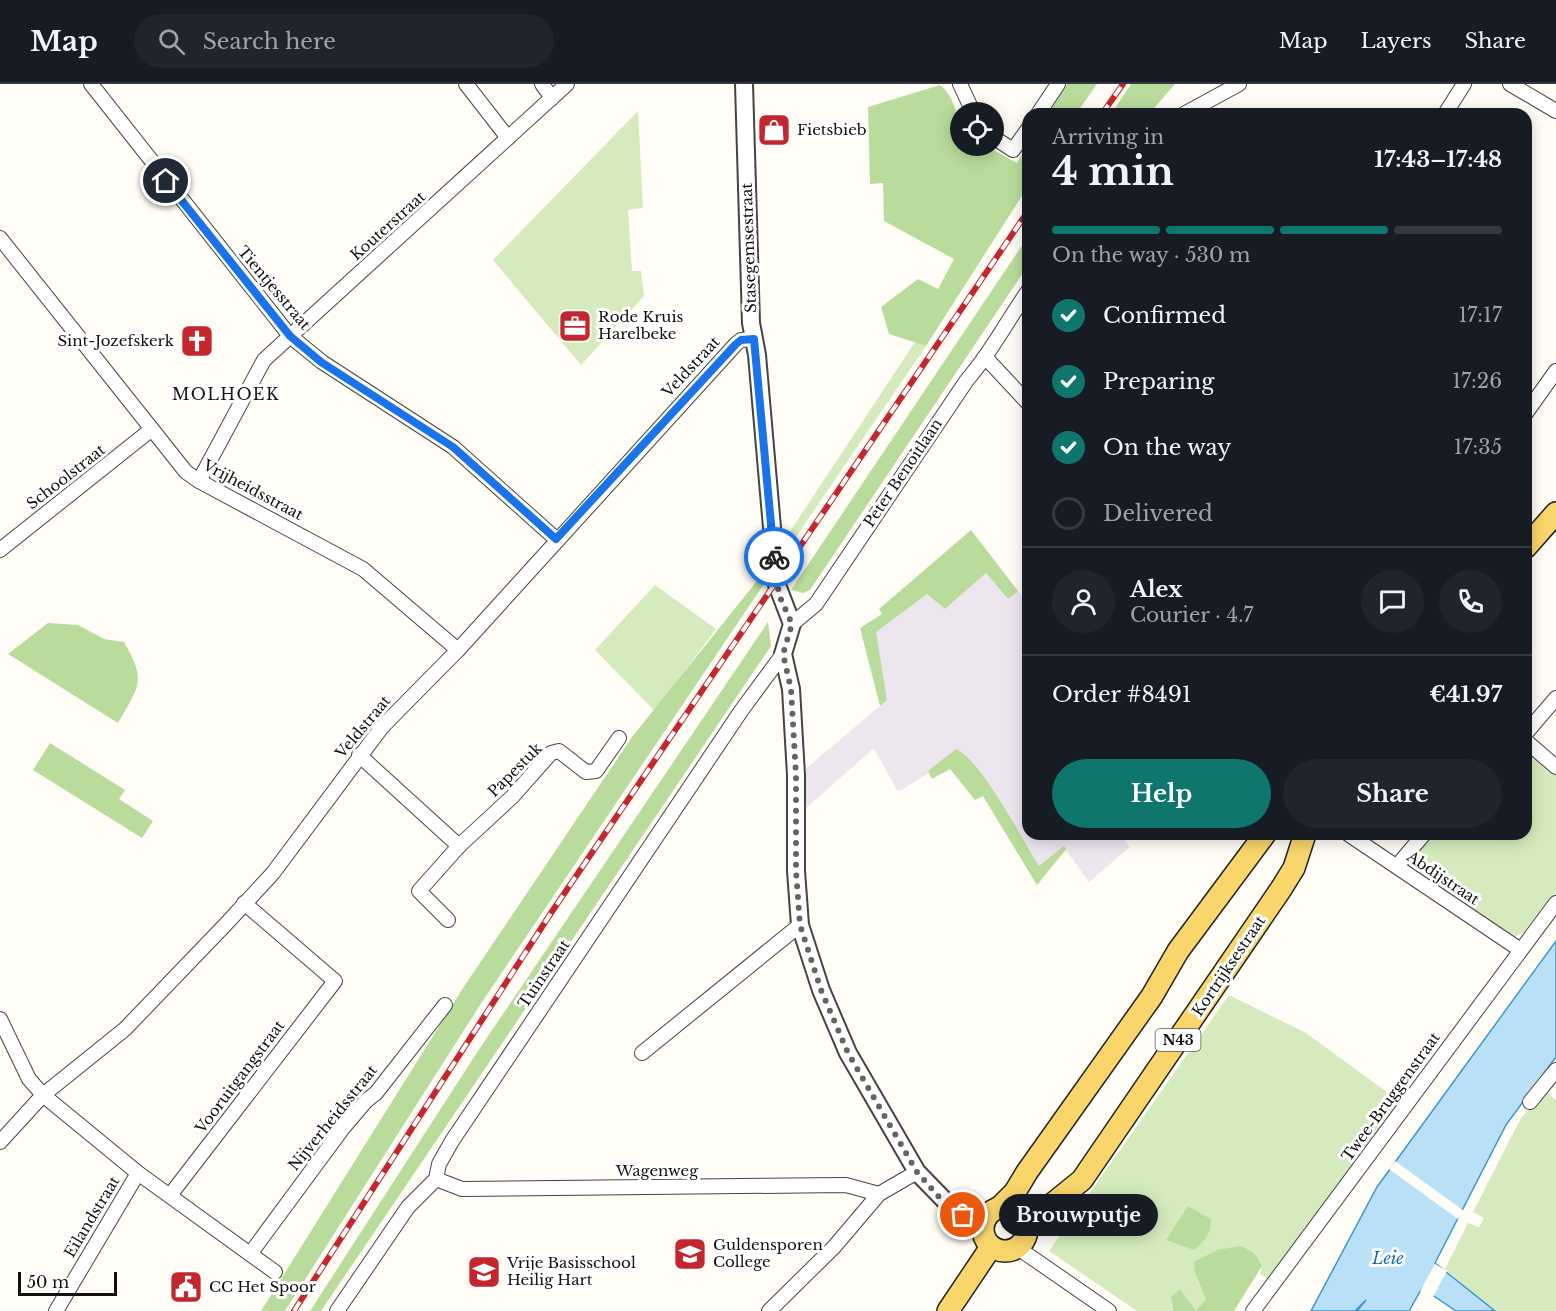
<!DOCTYPE html>
<html lang="en">
<head>
<meta charset="utf-8">
<style>
	body { margin:0; font-family:"Libre Baskerville",serif; background:#20242c; color:#f1f3f6; height:100vh; display:flex; flex-direction:column; font-size:22px; white-space:nowrap }
	* { box-sizing:border-box; margin:0 }
	p { font-size:20px; color:#9ea1a6 }
	.icon { flex:none; width:33px; height:33px; fill:none; stroke:currentColor; stroke-width:2; stroke-linecap:round; stroke-linejoin:round }
	.map { position:relative; flex:1; overflow:hidden }
	.panel { position:absolute; left:1022px; top:24px; width:510px; height:732px; display:flex; flex-direction:column; background:#171b24; border-radius:18px; box-shadow:0 3px 15px #0003 }
	.panel>* { flex:none }
	.fabs { position:absolute; left:950px; top:18px; display:grid; gap:12px }
	.fabs a { display:grid; place-items:center; width:54px; height:54px; border-radius:50%; background:#171b24; box-shadow:0 3px 15px #0003; font-size:30px }
	.scale { position:absolute; left:18px; bottom:15px; width:99px; box-sizing:border-box; padding-left:6px; border:3px solid #111; border-top:0; font-size:16px; line-height:21px; white-space:nowrap; color:#111; -webkit-text-stroke:4px #fff; paint-order:stroke }
	.pin { position:absolute; display:grid; place-items:center; width:51px; height:51px; color:#fff; margin:-26px; border:3px solid #fff; border-radius:50%; box-shadow:0 2px 6px #0007 }
	.courier { position:absolute; display:grid; place-items:center; width:60px; height:60px; margin:-30px; border:4px solid #1a73e8; border-radius:50%; background:#fff; color:#222; box-shadow:0 2px 8px #0007 }
	.bubble { position:absolute; height:42px; border-radius:21px; background:#171b24; box-shadow:0 3px 15px #0003; font-size:20px; font-weight:700; line-height:42px; text-align:center }
	.head em { font-style:normal; font-weight:700 }
	.head div { display:flex; flex-direction:column-reverse }
	.head { display:flex; align-items:center; justify-content:space-between; height:102px; padding:0 30px }
	h1 { font-size:39px; font-weight:700; line-height:45px }
	.bar { display:grid; grid-template-columns:repeat(4,1fr); gap:9px 6px; align-content:center; height:72px; padding:0 30px }
	.bar i { height:8px; border-radius:4px; background:#363941 }
	.bar .current { background:#0f766e }
	.bar p { grid-column:span 4 }
	.line { display:flex; align-items:center; gap:15px; padding:0 30px; border-top:2px solid #363941 }
	.line div { flex:1 }
	.round { display:grid; place-items:center; flex:none; width:63px; height:63px; border-radius:32px; background:#20242c }
	ol { padding:0 30px; list-style:none }
	li { display:flex; align-items:center; gap:18px; height:66px }
	li p { margin-inline-start:auto }
	li .icon { padding:6px; border-radius:50%; background:#0f766e; color:#fff; stroke-width:4 }
	li:last-child { color:#9ea1a6 }
	li i { width:33px; height:33px; border:3px solid #363941; border-radius:50% }
	.primary-button { display:flex; gap:12px; margin-top:auto; padding:12px 30px }
	.primary-button a { flex:1; height:69px; border-radius:36px; background:#0f766e; color:#fff; font-size:24px; font-weight:700; line-height:69px; text-align:center }
	.primary-button a+a { background:#20242c; color:#f1f3f6 }
	header { display:flex; align-items:center; gap:36px; box-sizing:border-box; height:84px; padding:0 30px; background:#171b24; border-bottom:2px solid #363941 }
	header strong { font-size:28px }
	nav { display:flex; gap:33px; margin-inline-start:auto; font-size:21px }
	.search { width:420px; height:54px; background:#20242c; display:flex; align-items:center; gap:15px; box-sizing:border-box; padding:0 21px; border-radius:33px; color:#9ea1a6; font-size:22px }
	.map>svg:first-child { display:block }
	.industrial { fill:#eee6ef }
	.green { fill:#d5ebbd }
	.forest { fill:#b9dc9c }
	.water { fill:#b9e0f7; stroke:#3f96cf; stroke-width:1.5 }
	.pier { fill:#fffdf5 }
	.lines { fill:none; stroke-linecap:round; stroke-linejoin:round }
	.minor-casing { stroke:#444; stroke-width:16 }
	.tertiary-casing { stroke:#444; stroke-width:20 }
	.primary-casing { stroke:#222; stroke-width:24 }
	.minor { stroke:#fff; stroke-width:14 }
	.tertiary { stroke:#fff; stroke-width:16 }
	.primary { stroke:#f9d66b; stroke-width:21 }
	.rail-casing { stroke:#c4262e; stroke-width:6 }
	.rail { stroke:#fff; stroke-width:4; stroke-dasharray:11; stroke-linecap:butt }
	.done { stroke:#646461; stroke-width:6; stroke-dasharray:0 10.8 }
	.route { stroke:#1a73e8; stroke-width:8 }
	.labels { text-anchor:middle; stroke-width:6; stroke-linejoin:round; paint-order:stroke }
	.shield { fill:#fff; stroke:#585858; stroke-width:1.5 }
	.shield-label { font-size:14px; font-weight:bold; fill:#111 }
	.poi-label { font-size:15px; fill:#111; stroke:#fff; text-anchor:start }
	.street-label { font-size:15px; fill:#111; stroke:#fff }
	.neighbourhood-label { font-size:16px; letter-spacing:1.5px; fill:#111; stroke:#fff }
	.water-label { font-size:16px; font-style:italic; fill:#1768a6; stroke:#fff }
</style>
</head>
<body>
<header>
<strong>Map</strong>
<div class="search"><svg class="icon" aria-label="search" viewBox="0 0 24 24"><circle cx="10" cy="10" r="6"/><path d="M15 15l6 6"/></svg>Search here</div>
<nav><a>Map</a><a>Layers</a><a>Share</a></nav>
</header>
<div class="map">
<svg width="1556" height="1227" viewBox="0 0 1556 1227">
	<rect width="100%" height="100%" fill="#fffdf5"/>
	<path class="industrial" d="M986,489L1008,515L1018,507L1027,519L1028,750H1119L1130,763L1089,798L1066,766L1037,801L958,671L898,708L874,664L805,725L803,687L887,616L875,548L927,510L945,525Z"/>
	<g class="green">
		<path d="M638,27L643,124L628,126L632,187H641L644,212L581,281L493,176Z"/>
		<path d="M915,258L926,262L785,469L783,458Z"/>
		<path d="M655,501L716,545L655,627L595,566Z"/>
		<path d="M1526,667L1556,690V809L1526,847L1513,854L1407,783L1409,776L1431,750H1526Z"/>
		<path d="M1229,911L1306,949L1402,1019L1270,1197L1260,1190L1262,1182L1195,1189L1206,1215L1196,1227L1180,1205L1171,1220L1173,1227H1137L1049,1167Z"/>
		<path d="M1545,1007L1556,1016V1227H1495L1445,1185L1468,1139L1479,1143L1484,1134L1473,1128L1521,1034Z"/>
	</g>
	<g class="forest">
		<path d="M1067,0H1097L1076,30H1048Z"/>
		<path d="M1131,0H1175L1149,30H1111Z"/>
		<path d="M940,1C957,14 960,41 960,62H986L1017,79L1027,62V104L926,262L889,250L881,223L918,195L938,205L954,175L884,137L883,99L870,100L868,23Z"/>
		<path d="M1027,154V183L810,506L803,509L791,506Z"/>
		<path d="M971,446L1018,507L1008,515L986,489L945,525L927,510L876,548L887,616L880,622L860,544L882,530L879,525Z"/>
		<path d="M765,487L766,497L480,921L285,1227H261L463,904L632,653Z"/>
		<path d="M768,538L771,562L321,1227H310L478,967Z"/>
		<path d="M48,539L78,541L104,555L124,558C147,598 139,602 118,639L8,570Z"/>
		<path d="M50,659L125,706L119,715L153,737L142,754L33,686Z"/>
		<path d="M956,665C983,678 1021,754 1039,782L1064,762L1066,765L1037,801L983,712L975,716L950,685L932,695L928,687Z"/>
		<path d="M1188,1122L1211,1135C1211,1150 1205,1157 1194,1166L1166,1156Z"/>
		<path d="M1241,1162L1254,1169L1262,1182L1234,1227H1173L1171,1213L1180,1205L1196,1227L1206,1215L1195,1189L1194,1178L1217,1166Z"/>
	</g>
	<path class="water" d="M1556,857V973L1506,1041L1435,1179L1495,1227H1456L1422,1204L1409,1227H1357L1366,1216L1355,1227H1311L1377,1103Z"/>
	<g class="pier">
		<path d="M1395,1077L1464,1127L1458,1135L1389,1085Z"/>
		<path d="M1435,1180L1447,1187L1433,1213L1420,1207Z"/>
	</g>
	<g class="lines">
		<g class="minor-casing">
			<g id="minor">
				<path d="M91,0L290,252L322,278L453,363L556,455"/>
				<path d="M466,0L508,54"/>
				<path d="M542,0L552,14"/>
				<path d="M960,0L973,28"/>
				<path d="M1510,0L1556,27"/>
				<path d="M1038,30L1058,0"/>
				<path d="M1184,30L1239,0"/>
				<path d="M1445,30L1464,0"/>
				<path d="M993,53L1013,66L1028,45"/>
				<path d="M0,154L186,388L199,397L363,485L458,566"/>
				<path d="M986,274L1028,319"/>
				<path d="M1526,329L1556,287"/>
				<path d="M199,397L264,276L567,0"/>
				<path d="M0,466L152,345"/>
				<path d="M792,540L816,520L967,296C991,269 1007,237 1028,207"/>
				<path d="M1526,649L1556,614"/>
				<path d="M1526,657L1556,683"/>
				<path d="M359,671L459,762"/>
				<path d="M1348,750L1519,865"/>
				<path d="M1397,782L1424,750"/>
				<path d="M448,836L419,807L459,762L512,713L551,669L559,667L586,688L596,687L619,654"/>
				<path d="M0,935L29,995L43,1011L138,1089L275,1188"/>
				<path d="M642,969L800,841"/>
				<path d="M1530,1018L1556,986"/>
				<path d="M0,1058L43,1011L125,945L226,840L273,789L382,643L458,566L736,260L741,256L754,255"/>
				<path d="M436,1095L462,1105L846,1101L879,1110"/>
				<path d="M171,1110L335,897L244,819"/>
				<path d="M1018,1164L1109,1227"/>
				<path d="M250,1170L343,1044L366,1017L376,1009L445,921"/>
				<path d="M56,1227L138,1089"/>
				<path d="M337,1227L408,1123L436,1095L439,1080L452,1057L741,627L783,570"/>
				<path d="M769,1227L834,1163L879,1110L917,1088"/>
				<path d="M1253,1227L1556,819"/>
			</g>
		</g>
		<g class="tertiary-casing">
			<path id="tertiary" d="M744,0L751,239L757,271L777,501L792,540L783,570L791,605L796,691V787L800,841L821,906L848,969L917,1088L953,1125L984,1138"/>
		</g>
		<g class="primary-casing">
			<g id="primary">
				<path d="M1526,463L1556,429"/>
				<circle cx="1005" cy="1145" r="22"/>
				<path d="M999,1124L1015,1108L1027,1088L1152,912L1178,867L1265,750"/>
				<path d="M1027,1145L1040,1130L1082,1096L1281,805L1294,784L1305,750"/>
				<path d="M948,1227L991,1163"/>
			</g>
		</g>
		<use href="#minor" class="minor"/>
		<use href="#tertiary" class="tertiary"/>
		<use href="#primary" class="primary"/>
		<g class="rail-casing">
			<g id="rail">
				<path d="M1102,30L1123,0"/>
				<path d="M294,1227L551,829L1028,127"/>
			</g>
		</g>
		<use href="#rail" class="rail"/>
	</g>
	<g class="lines">
		<path class="done" d="M774,473L779,511L792,540L783,570L791,605L796,691V787L800,841L821,906L848,969L917,1088L939,1113L963,1131"/>
		<path class="route" d="M166,97L290,252L321,278L453,363L556,455L736,260L741,256L754,255L774,473"/>
	</g>
	<defs>
		<g id="shop-square" transform="scale(1.725)"><rect x="-9" y="-9" width="18" height="18" rx="4" fill="#c4262e" stroke="#fff"/><path d="M-5-2.5h2.3a2.7 3.5 0 0 1 5.4 0H5L5.5 6h-11ZM-1.5-2.5h3a1.5 2.3 0 0 0-3 0Z" fill="#fff"/></g>
		<g id="office-square" transform="scale(1.725)"><rect x="-9" y="-9" width="18" height="18" rx="4" fill="#c4262e" stroke="#fff"/><path d="M-6-3h4V-5.5h4V-3h4V5H-6ZM-1-4.5V-3h2v-1.5ZM-6 0V1H6V0Z" fill="#fff"/></g>
		<g id="church-square" transform="scale(1.725)"><rect x="-9" y="-9" width="18" height="18" rx="4" fill="#c4262e" stroke="#fff"/><path d="M-1.2-6h2.4v3.5h3.3v2.4h-3.3V6h-2.4V-.1h-3.3v-2.4h3.3Z" fill="#fff"/></g>
		<g id="school-square" transform="scale(1.725)"><rect x="-9" y="-9" width="18" height="18" rx="4" fill="#c4262e" stroke="#fff"/><path d="M0-5L7-2L0 1L-7-2ZM-4 1L0 2.5L4 1V4Q0 6-4 4Z" fill="#fff"/></g>
		<g id="civic-square" transform="scale(1.725)"><rect x="-9" y="-9" width="18" height="18" rx="4" fill="#c4262e" stroke="#fff"/><path d="M-.6-6.5H3V-4.5H.6V-3L4-1V1h2V6H-6V1h2V-1L-.6-3ZM-1.2 2.5V6h2.4V2.5Z" fill="#fff"/></g>
	</defs>
	<g fill-rule="evenodd">
		<use href="#shop-square" x="774" y="46"/>
		<use href="#office-square" x="575" y="242"/>
		<use href="#church-square" x="197" y="257"/>
		<use href="#school-square" x="690" y="1170"/>
		<use href="#school-square" x="484" y="1188"/>
		<use href="#civic-square" x="186" y="1203"/>
	</g>
	<g class="labels">
		<rect class="shield" x="1155.5" y="945" width="45" height="22" rx="4.5"/>
		<g class="shield-label">
			<text x="1178" y="961">N43</text>
		</g>
		<g class="poi-label">
			<text x="797" y="51">Fietsbieb</text>
			<text x="598" y="238">Rode Kruis<tspan x="598" dy="17">Harelbeke</tspan></text>
			<text x="174" y="262" text-anchor="end">Sint-Jozefskerk</text>
			<text x="713" y="1166">Guldensporen<tspan x="713" dy="17">College</tspan></text>
			<text x="507" y="1184">Vrije Basisschool<tspan x="507" dy="17">Heilig Hart</tspan></text>
			<text x="209" y="1208">CC Het Spoor</text>
		</g>
		<g class="street-label">
			<text transform="translate(388 142) rotate(-42)" y="5">Kouterstraat</text>
			<text transform="translate(749 164) rotate(-92)" y="5">Stasegemsestraat</text>
			<text transform="translate(274 204) rotate(50)" y="5">Tientjesstraat</text>
			<text transform="translate(691 283) rotate(-47)" y="5">Veldstraat</text>
			<text transform="translate(903 389) rotate(-56)" y="5">Peter Benoitlaan</text>
			<text transform="translate(66 393) rotate(-38)" y="5">Schoolstraat</text>
			<text transform="translate(253 406) rotate(28)" y="5">Vrijheidsstraat</text>
			<text transform="translate(363 643) rotate(-50)" y="5">Veldstraat</text>
			<text transform="translate(515 686) rotate(-45)" y="5">Papestuk</text>
			<text transform="translate(1443 794) rotate(34)" y="5">Abdijstraat</text>
			<text transform="translate(1229 882) rotate(-56)" y="5">Kortrijksestraat</text>
			<text transform="translate(544 890) rotate(-56)" y="5">Tuinstraat</text>
			<text transform="translate(240 993) rotate(-53)" y="5">Vooruitgangstraat</text>
			<text transform="translate(1391 1013) rotate(-54)" y="5">Twee-Bruggenstraat</text>
			<text transform="translate(333 1034) rotate(-51)" y="5">Nijverheidsstraat</text>
			<text x="657" y="1092">Wagenweg</text>
			<text transform="translate(92 1133) rotate(-59)" y="5">Eilandstraat</text>
		</g>
		<g class="neighbourhood-label">
			<text x="226" y="316">MOLHOEK</text>
		</g>
		<g class="water-label">
			<text x="1388" y="1180">Leie</text>
		</g>
	</g>
</svg>
<div class="fabs">
<a><svg class="icon" aria-label="locate" viewBox="0 0 24 24"><circle cx="12" cy="12" r="6"/><path d="M12 2v4M12 18v4M2 12h4M18 12h4"/></svg></a>
</div>
<div class="scale">50 m</div>
<div class="pin" style="left:963px;top:1131px;background:#ea580c"><svg class="icon" aria-label="bag" viewBox="0 0 24 24"><path d="M5 8h14l-1 12H6zM9 8a3 3 0 0 1 6 0"/></svg></div>
<div class="pin" style="left:166px;top:97px;background:#1f2937"><svg class="icon" aria-label="home" viewBox="0 0 24 24"><path d="M3 11l9-7 9 7M6 9v11h12V9"/></svg></div>
<div class="courier" style="left:774px;top:473px"><svg class="icon" aria-label="bike" viewBox="0 0 24 24"><circle cx="6" cy="16" r="4"/><circle cx="18" cy="16" r="4"/><path d="M6 16l4-8h5l3 8M10 8l3 8H6M13 5h3"/></svg></div>
<div class="bubble" style="left:999px;top:1110px;width:159px">Brouwputje</div>
<section class="panel">
<div class="head"><div><h1>4 min</h1><p>Arriving in</p></div><em>17:43–17:48</em></div>
<div class="bar"><i class="current"></i><i class="current"></i><i class="current"></i><i></i><p>On the way · 530 m</p></div>
<ol>
<li><svg class="icon" aria-label="check" viewBox="0 0 24 24"><path d="M5 12l5 5 9-10"/></svg>Confirmed<p>17:17</p></li>
<li><svg class="icon" aria-label="check" viewBox="0 0 24 24"><path d="M5 12l5 5 9-10"/></svg>Preparing<p>17:26</p></li>
<li><svg class="icon" aria-label="check" viewBox="0 0 24 24"><path d="M5 12l5 5 9-10"/></svg>On the way<p>17:35</p></li>
<li><i></i>Delivered</li>
</ol>
<div class="line" style="height:108px"><a class="round"><svg class="icon" aria-label="person" viewBox="0 0 24 24"><circle cx="12" cy="8" r="4"/><path d="M4 21q1-7 8-7t8 7"/></svg></a><div><b>Alex</b><p>Courier · 4.7</p></div><a class="round"><svg class="icon" aria-label="chat" viewBox="0 0 24 24"><path d="M4 5h16v11H9l-5 4z"/></svg></a><a class="round"><svg class="icon" aria-label="phone" viewBox="0 0 24 24"><path d="M5 4h4l2 5-3 2q2 4 5 5l2-3 5 2v4C11 20 4 13 5 4z"/></svg></a></div>
<div class="line" style="height:78px"><div>Order #8491</div><b>€41.97</b></div>
<div class="primary-button"><a>Help</a><a>Share</a></div>
</section>
</div>
</body>
</html>
